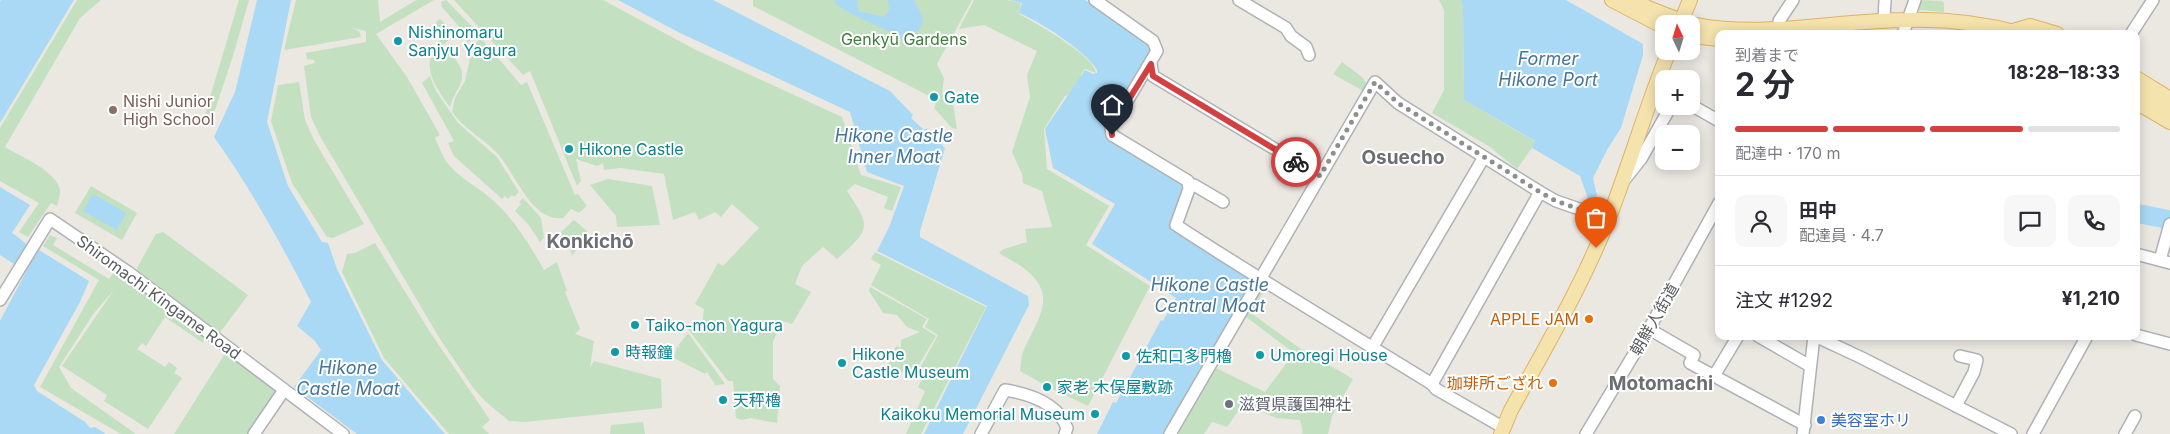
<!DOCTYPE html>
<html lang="ja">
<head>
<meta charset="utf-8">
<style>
	body { margin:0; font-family:Inter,"Noto Sans JP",sans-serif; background:#f7f7f7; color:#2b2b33; height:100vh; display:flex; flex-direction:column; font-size:19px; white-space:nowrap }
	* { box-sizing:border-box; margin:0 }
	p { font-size:16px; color:#7c7c81 }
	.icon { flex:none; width:28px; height:28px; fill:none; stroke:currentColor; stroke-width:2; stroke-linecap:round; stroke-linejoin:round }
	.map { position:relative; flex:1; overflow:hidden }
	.sheet { position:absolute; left:1715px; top:30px; width:425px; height:310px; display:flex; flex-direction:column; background:#fff; border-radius:10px; box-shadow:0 2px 12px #0003 }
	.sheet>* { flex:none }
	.needle { width:32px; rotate:356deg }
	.tools { position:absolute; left:1655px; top:15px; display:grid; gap:10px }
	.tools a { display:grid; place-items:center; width:45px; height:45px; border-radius:10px; background:#fff; box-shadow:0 2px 12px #0003; font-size:25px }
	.pin { position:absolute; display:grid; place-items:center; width:42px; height:42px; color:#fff; margin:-51px -21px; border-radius:50% 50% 50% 0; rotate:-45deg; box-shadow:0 0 5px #0007 }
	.pin .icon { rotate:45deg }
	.courier { position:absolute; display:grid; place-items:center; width:50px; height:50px; margin:-25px; border:4px solid #d34041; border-radius:50%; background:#fff; color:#222; box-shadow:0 1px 6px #0007 }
	.headline em { font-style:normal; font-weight:700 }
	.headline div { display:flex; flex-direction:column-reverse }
	.headline { display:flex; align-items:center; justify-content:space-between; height:85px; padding:0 20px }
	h1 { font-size:32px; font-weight:700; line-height:38px }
	.bar { display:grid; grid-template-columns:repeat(4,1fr); gap:8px 5px; align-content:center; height:60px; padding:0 20px }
	.bar i { height:6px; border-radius:4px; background:#e1e1e2 }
	.bar .active { background:#d34041 }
	.bar p { grid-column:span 4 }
	.line { display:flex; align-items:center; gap:12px; padding:0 20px; border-top:1px solid #e1e1e2 }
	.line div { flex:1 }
	.round { display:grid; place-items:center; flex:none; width:52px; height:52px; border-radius:10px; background:#f7f7f7 }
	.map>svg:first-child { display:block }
	.green { fill:#c3e0c1 }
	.water { fill:#a9d9f4 }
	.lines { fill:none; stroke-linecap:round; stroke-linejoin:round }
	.river { stroke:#a9d9f4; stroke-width:19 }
	.minor-casing { stroke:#afb2b5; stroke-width:14 }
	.major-casing { stroke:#dfb367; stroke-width:16 }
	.minor { stroke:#fff; stroke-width:11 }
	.major { stroke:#f4e3ad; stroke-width:14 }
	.done { stroke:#8d8e8e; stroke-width:5; stroke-dasharray:0 9 }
	.route { stroke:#d34041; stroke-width:6 }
	.culture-dot { fill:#0f9aa8; stroke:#fff; stroke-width:2 }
	.education-dot { fill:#8d6e63; stroke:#fff; stroke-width:2 }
	.food-dot { fill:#e8710a; stroke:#fff; stroke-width:2 }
	.worship-dot { fill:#6b7280; stroke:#fff; stroke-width:2 }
	.shop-dot { fill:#3f7fe0; stroke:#fff; stroke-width:2 }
	.labels { text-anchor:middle; stroke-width:4; stroke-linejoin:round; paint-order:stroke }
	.culture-label { font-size:16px; fill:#0d838f; stroke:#fff; text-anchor:start }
	.park-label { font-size:16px; fill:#407c3e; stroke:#fff }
	.education-label { font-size:16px; fill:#785e54; stroke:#fff; text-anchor:start }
	.street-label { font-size:16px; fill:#5a5d60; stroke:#fff }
	.food-label { font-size:16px; fill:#c56008; stroke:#fff; text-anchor:end }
	.worship-label { font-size:16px; fill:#5b616d; stroke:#fff; text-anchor:start }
	.shop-label { font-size:16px; fill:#366cbe; stroke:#fff; text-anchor:start }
	.water-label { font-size:18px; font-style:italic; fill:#46769b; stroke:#fff }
	.quarter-label { font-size:19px; font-weight:bold; fill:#6b6f72; stroke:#fff }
</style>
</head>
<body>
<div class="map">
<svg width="2170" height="434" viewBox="0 0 2170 434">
	<rect width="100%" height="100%" fill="#ebe8e2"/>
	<g class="green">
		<path d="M77,0H101L80,18L5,147C19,156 59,172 60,191C60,196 58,202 57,206L51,203L28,237L19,232L39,203L0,181V128Z"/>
		<path d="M239,0H249L233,56L210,125L203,121Z"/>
		<path d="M296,0H378L380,22L416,0H434L376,34L407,77L440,135L435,138C439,146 443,158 449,165C463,181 482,189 497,204C516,222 531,247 544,270L557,262L567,291L565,292L580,329L575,334L594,341L590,368L594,361L661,379L662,408L525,422L509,421L486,402L474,389L440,339L321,138L311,117L304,66L315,63L314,60L307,59L306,53L366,42V31L352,28L359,31L361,37L284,50Z"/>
		<path d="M446,0L478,33L466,45L468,37L442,7L441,2Z"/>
		<path d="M454,0H603L696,50L842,117L861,175L901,187L892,211L884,208L888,197L855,184L847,191C872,228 870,229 837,259L823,247L802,266L795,284L811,292L792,324L782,321L773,342V379L780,386L777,423L750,418L742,420L736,418L733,381H728L688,329L702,325L704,309L695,304L718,263L723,266L759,228L732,204L721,217L715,212L699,220L695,212L673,220L664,174L621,168L604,170L603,163L597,166L576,159L581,181L577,186L530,71L523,75Z"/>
		<path d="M753,0H972L937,64L944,78L942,95H945L946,103H953L957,129L952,128L934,108L937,100L753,6Z"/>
		<path d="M974,0H1007L1021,3L1019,14C1034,22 1094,55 1096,73L1085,69L1081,74V77L1068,95L1065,96L1044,129L1047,169L1109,206L1086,245L1150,286L1088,406L1050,388L1020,371C1021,365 1021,357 1023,352C1035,322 1060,297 1026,270C1018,263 1008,259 999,253L1004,249L1027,242L1025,229L1052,227L1042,191L1023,183L1022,174L1012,152L1030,97L1027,75L1037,51L984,25L959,29Z"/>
		<path d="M1439,0H1461L1463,6L1464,100L1536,142L1517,169L1490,147L1432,113L1444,90V10Z"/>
		<path d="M1920,0L1942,1L1944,3V12L1919,10Z"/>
		<path d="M440,19L455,34L442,46C451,55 467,67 461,82C458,91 452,97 450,107C440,93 425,74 431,56C433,49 438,44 441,38L436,22Z"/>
		<path d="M481,38L521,85L527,82L575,195L578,194L587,206L579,213L571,209L563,218C531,222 515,172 497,153C483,138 464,129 452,112L455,98L465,81L470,58L466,51Z"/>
		<path d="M1342,62L1362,77L1368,86L1365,92L1333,74Z"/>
		<path d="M430,76L436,91L458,123L497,157L519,192L514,197L512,195L508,199L505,196L502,199L454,156L448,143L454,141L422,83Z"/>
		<path d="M299,82L305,120L314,140L364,224L333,238L327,237L292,183L271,121L278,85Z"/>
		<path d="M608,179L652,186L660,225L617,227L616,216L590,185Z"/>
		<path d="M91,186L137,213L122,240L75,213Z"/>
		<path d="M523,198L541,218L544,238L540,242L528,224L515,211L521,204L519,202Z"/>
		<path d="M574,220L587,231V234L572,256L570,247L557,236Z"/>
		<path d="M163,232L248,295L219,334L137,272V268L156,234Z"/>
		<path d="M50,235L57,238L53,245L109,279L115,271L205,336L203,343L165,317L146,346L142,343L137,349L165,367L169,362L177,368L174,373L182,378L148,429L104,401L107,395L62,366L114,290L94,313L59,367L71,388L136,434H121L40,387L99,280L43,246Z"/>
		<path d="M375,243L430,332L490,420L482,427L489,434H449L384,358L342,272L347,254L355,253Z"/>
		<path d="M875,252L986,307L921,434H906L925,391L918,387L925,374L919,370L938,335L925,327L929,319L871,285L881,265L871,259Z"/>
		<path d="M1262,286L1265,289L1251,313L1298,347L1353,379L1332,416L1328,434H1301L1303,433L1300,420L1276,418L1244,403L1227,427L1212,422L1204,434H1178L1216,368L1265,392L1294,353L1245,316Z"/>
		<path d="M870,287L927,319L922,327L936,336L917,368L901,372L888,365L896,346L901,348V340L920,332L907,327L897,315L883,313L869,291Z"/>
		<path d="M688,333L725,384L716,385V386L707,372L705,374L674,358L677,347H682L678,346Z"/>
		<path d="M226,352L279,392L249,434H174Z"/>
		<path d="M643,422L645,434H610L611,425Z"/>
	</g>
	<g class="water">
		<path d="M1,0H74L0,123V2Z"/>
		<path d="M257,0H291L267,122L288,186L322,242L328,243L337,269L382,360L445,434H357L294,387L321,350L315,341L297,326L311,302C282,245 251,189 214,137L235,92Z"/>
		<path d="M618,0H713L890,91L913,115L911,118L924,130L926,128L945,148L920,231V237L1028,296L1029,305L963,434H924L987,306L877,251L890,225L904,186L867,172L850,112L680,33Z"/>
		<path d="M835,0H857L858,11L884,17L889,11L888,0H914C926,24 927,21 909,41H906C884,26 858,20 836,4Z"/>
		<path d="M1010,0H1085L1148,44L1150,54L1108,126L1106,135L1134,156L1136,153L1183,184L1184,191L1169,227L1253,281V285L1168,434H1097L1113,402L1116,403L1161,320L1163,321L1176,298L1092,244L1115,204L1053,168L1045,129L1085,70L1093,74L1097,73V70C1086,51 1039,21 1019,13L1022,3Z"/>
		<path d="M1461,0H1566L1643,44V55L1621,128L1607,150L1593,178L1597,196L1588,199L1580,176L1532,148L1535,141L1464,100L1463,6Z"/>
		<path d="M0,187L30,205L12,233C22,239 27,246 37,252L39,250L89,281L80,302L34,385L37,391L85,422L90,428L95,427L106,434H0V321L26,272L0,255Z"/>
		<path d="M93,194L126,213L117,230L83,211Z"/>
	</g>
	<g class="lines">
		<path class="river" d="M2136,213L2170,220"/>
		<g class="minor-casing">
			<g id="minor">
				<path d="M1095,0L1153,41L1157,51L1111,128L1112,135L1188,181L1189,189L1176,225C1260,280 1346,331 1432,384L1436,389L1504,428"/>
				<path d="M1239,0L1286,28L1291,36L1306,47L1309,55"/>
				<path d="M1884,21L1885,0"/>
				<path d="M1780,29L1779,21L1793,0"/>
				<path d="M1903,34L1915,0"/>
				<path d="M2131,34L2153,0"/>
				<path d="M1151,64L1153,76L1320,176"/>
				<path d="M1691,105L1719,121"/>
				<path d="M1625,179L1641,159L1671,106"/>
				<path d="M1189,185H1194L1223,202"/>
				<path d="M2136,254L2170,263"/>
				<path d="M2160,260L2170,224"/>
				<path d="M0,300L50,219L128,272L343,434"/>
				<path d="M1649,329L1694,355L1690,363L1805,425"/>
				<path d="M2136,335L2170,344"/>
				<path d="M1758,336L1810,366"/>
				<path d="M1815,336L1862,358L2011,434"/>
				<path d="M1372,348L1484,157"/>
				<path d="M1714,376L1738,336"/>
				<path d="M1432,384L1540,192"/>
				<path d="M1956,406L1974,372L1977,360L1960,356"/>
				<path d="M254,434L284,390"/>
				<path d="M981,434L1005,390C1030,394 1058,403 1067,428L1065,434"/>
				<path d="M1170,434L1375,82L1398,103L1540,192L1556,201L1608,219"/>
				<path d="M1586,434L1649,329L1719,203"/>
				<path d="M1803,434L1814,336"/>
				<path d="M2033,434L2087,336"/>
				<path d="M2125,434L2135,416"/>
			</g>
		</g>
		<g class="major-casing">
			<g id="major">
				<path d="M1612,0L1664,27"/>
				<path d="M1633,0L1648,8L1689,24"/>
				<path d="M1680,24L1690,0"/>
				<path d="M1691,24C1763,39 1836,20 1908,20C1946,19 1986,24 2022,34"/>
				<path d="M2013,31L2030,26L2057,34"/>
				<path d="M1691,36L1719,39"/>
				<path d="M2136,78L2170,99"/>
				<path d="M2136,89L2170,111"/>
				<path d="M2136,102L2170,122"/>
				<path d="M1501,434L1511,410C1545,348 1582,286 1608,220C1630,164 1646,107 1669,51"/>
			</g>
		</g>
		<use href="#minor" class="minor"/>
		<use href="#major" class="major"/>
	</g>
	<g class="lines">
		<path class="done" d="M1296,162L1320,176L1375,82L1398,103L1540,192L1556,201L1608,219L1596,248"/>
		<path class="route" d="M1112,135L1111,128L1151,64L1153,76L1296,162"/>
	</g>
	<g class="culture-dot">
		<circle cx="398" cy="41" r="5"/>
		<circle cx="934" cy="97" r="5"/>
		<circle cx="569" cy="149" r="5"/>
		<circle cx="635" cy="325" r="5"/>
		<circle cx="615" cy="352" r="5"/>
		<circle cx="1260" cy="355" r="5"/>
		<circle cx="1126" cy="356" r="5"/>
		<circle cx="842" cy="363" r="5"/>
		<circle cx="1047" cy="387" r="5"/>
		<circle cx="723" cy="400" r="5"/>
		<circle cx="1095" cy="414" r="5"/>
	</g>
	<circle class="education-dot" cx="113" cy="110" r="5"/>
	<g class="food-dot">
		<circle cx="1589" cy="319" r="5"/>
		<circle cx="1553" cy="383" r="5"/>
	</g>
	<circle class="worship-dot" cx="1229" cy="404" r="5"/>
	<circle class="shop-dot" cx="1821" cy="420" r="5"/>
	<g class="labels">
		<g class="culture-label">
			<text x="408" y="38">Nishinomaru<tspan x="408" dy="18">Sanjyu Yagura</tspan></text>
			<text x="944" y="103">Gate</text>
			<text x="579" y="155">Hikone Castle</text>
			<text x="645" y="331">Taiko-mon Yagura</text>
			<text x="625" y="358">時報鐘</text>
			<text x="852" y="360">Hikone<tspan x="852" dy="18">Castle Museum</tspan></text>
			<text x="1270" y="361">Umoregi House</text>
			<text x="1136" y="362">佐和口多門櫓</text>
			<text x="1057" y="393">家老 木俣屋敷跡</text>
			<text x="733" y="406">天秤櫓</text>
			<text x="1085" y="420" text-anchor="end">Kaikoku Memorial Museum</text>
		</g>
		<g class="park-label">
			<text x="904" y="45">Genkyū Gardens</text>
		</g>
		<g class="education-label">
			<text x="123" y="107">Nishi Junior<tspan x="123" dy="18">High School</tspan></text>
		</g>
		<g class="street-label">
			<text transform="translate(159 297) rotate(36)" y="6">Shiromachi Kingame Road</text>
			<text transform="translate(1654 319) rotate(-60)" y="6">朝鮮人街道</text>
		</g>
		<g class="food-label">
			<text x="1579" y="325">APPLE JAM</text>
			<text x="1543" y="389">珈琲所ござれ</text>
		</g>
		<g class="worship-label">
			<text x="1239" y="410">滋賀県護国神社</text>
		</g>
		<g class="shop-label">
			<text x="1831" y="426">美容室ホリ</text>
		</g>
		<g class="water-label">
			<text x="1548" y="65">Former<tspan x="1548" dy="21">Hikone Port</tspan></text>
			<text x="894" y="142">Hikone Castle<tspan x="894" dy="21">Inner Moat</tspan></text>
			<text x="1210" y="291">Hikone Castle<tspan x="1210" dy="21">Central Moat</tspan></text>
			<text x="348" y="374">Hikone<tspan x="348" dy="21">Castle Moat</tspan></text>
		</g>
		<g class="quarter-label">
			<text x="1403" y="164">Osuecho</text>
			<text x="590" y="248">Konkichō</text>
			<text x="1661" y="390">Motomachi</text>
		</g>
	</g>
</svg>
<div class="tools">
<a><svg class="needle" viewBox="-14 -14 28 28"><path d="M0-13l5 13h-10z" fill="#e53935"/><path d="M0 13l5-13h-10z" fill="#7c7c81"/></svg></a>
<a>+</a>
<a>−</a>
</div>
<div class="pin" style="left:1596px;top:248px;background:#ea580c"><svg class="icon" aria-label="bag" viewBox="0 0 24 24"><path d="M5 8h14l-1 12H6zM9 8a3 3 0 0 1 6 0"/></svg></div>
<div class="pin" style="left:1112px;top:135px;background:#1f2937"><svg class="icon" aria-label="home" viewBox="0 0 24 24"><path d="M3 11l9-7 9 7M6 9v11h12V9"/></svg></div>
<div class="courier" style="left:1296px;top:162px"><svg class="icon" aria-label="bike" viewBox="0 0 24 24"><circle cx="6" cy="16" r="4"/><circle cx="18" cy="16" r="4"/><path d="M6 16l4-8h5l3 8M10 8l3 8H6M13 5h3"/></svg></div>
<section class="sheet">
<div class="headline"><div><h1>2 分</h1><p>到着まで</p></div><em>18:28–18:33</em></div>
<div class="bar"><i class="active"></i><i class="active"></i><i class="active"></i><i></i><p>配達中 · 170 m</p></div>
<div class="line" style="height:90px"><a class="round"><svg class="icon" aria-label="person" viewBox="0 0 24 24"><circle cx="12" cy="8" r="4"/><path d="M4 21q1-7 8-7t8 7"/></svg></a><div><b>田中</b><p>配達員 · 4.7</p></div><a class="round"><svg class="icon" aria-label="chat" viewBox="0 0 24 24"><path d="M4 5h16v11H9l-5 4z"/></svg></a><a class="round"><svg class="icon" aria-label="phone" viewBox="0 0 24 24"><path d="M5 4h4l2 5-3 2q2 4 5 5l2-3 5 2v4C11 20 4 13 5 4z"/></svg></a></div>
<div class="line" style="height:65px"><div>注文 #1292</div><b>¥1,210</b></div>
</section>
</div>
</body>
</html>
